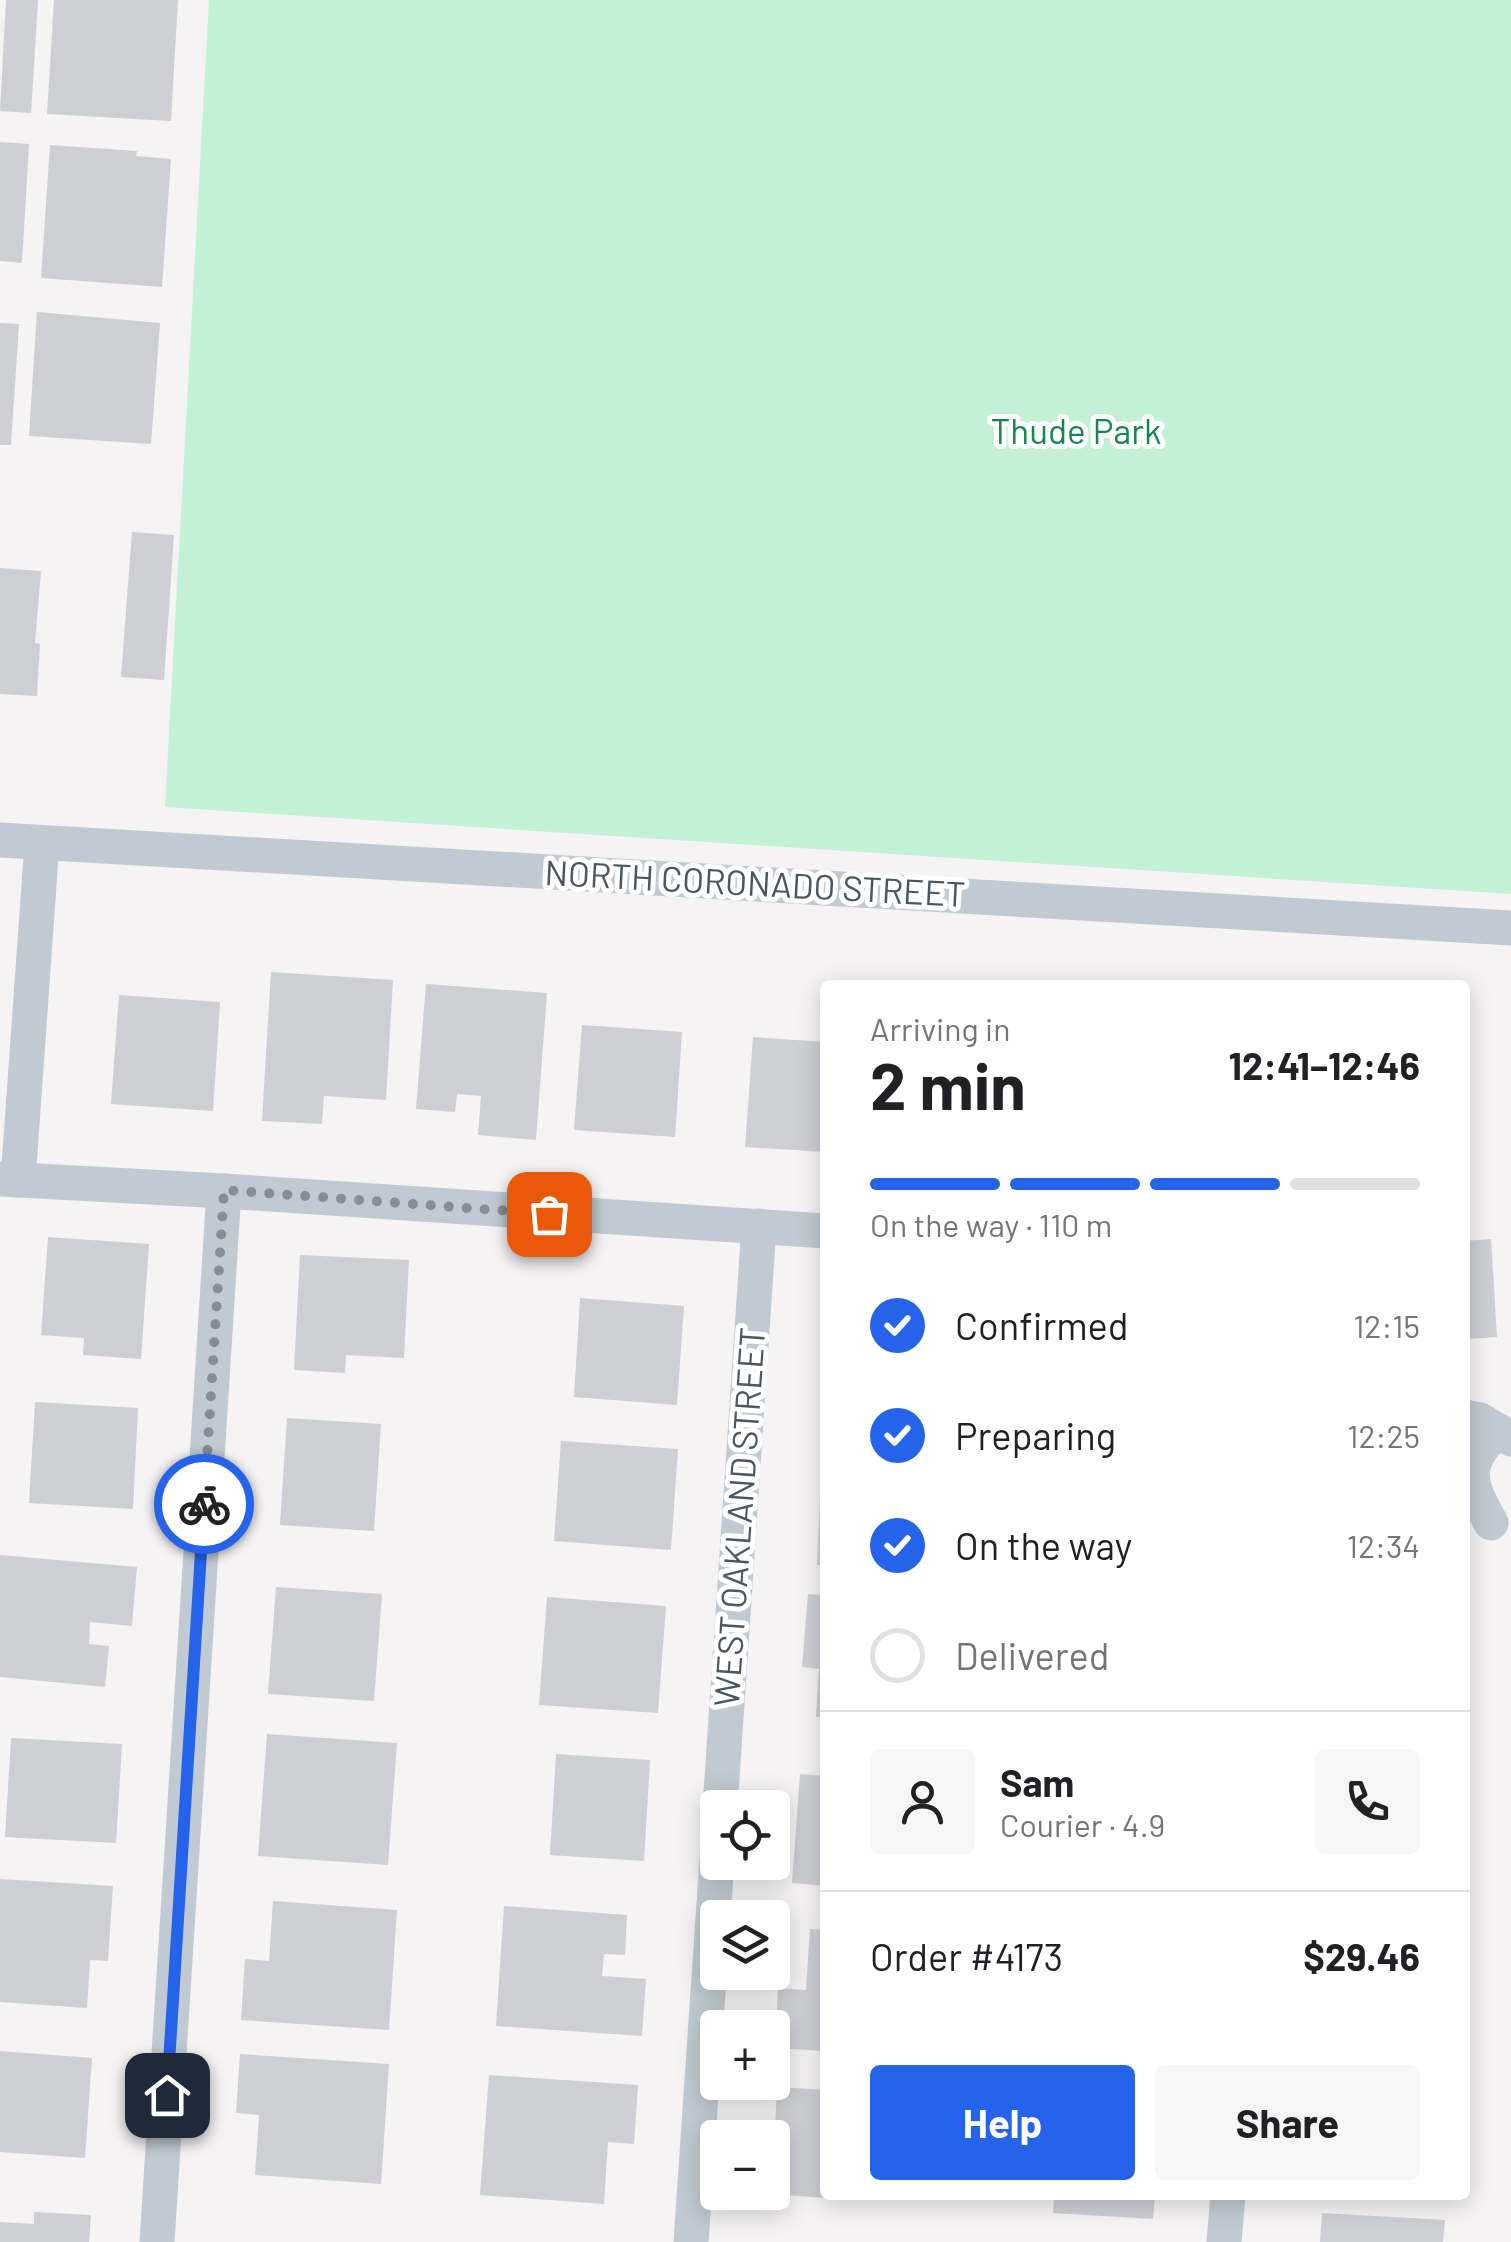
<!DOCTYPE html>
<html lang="en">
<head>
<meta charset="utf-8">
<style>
	body { margin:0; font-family:Barlow,sans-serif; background:#f6f6f6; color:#202124; height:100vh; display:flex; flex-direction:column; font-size:38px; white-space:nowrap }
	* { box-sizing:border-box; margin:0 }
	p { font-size:32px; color:#757577 }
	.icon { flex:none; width:55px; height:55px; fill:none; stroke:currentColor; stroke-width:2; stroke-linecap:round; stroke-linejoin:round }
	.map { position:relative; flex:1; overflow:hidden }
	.side { position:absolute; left:820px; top:980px; width:650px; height:1220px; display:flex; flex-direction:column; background:#fff; border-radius:10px; box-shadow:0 5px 25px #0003 }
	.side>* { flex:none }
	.fabs { position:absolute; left:700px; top:1790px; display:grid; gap:20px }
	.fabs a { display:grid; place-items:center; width:90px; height:90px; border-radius:10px; background:#fff; box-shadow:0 5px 25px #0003; font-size:50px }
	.pin { position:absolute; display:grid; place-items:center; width:85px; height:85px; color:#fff; margin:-42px; border-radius:20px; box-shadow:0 5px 15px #0006 }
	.courier { position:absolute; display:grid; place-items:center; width:100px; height:100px; margin:-50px; border:8px solid #2563eb; border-radius:50%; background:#fff; color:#222; box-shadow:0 2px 12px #0007 }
	.overview em { font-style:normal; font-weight:700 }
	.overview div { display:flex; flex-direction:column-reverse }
	.overview { display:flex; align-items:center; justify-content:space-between; height:170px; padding:0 50px }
	h1 { font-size:65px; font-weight:700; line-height:75px }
	.bar { display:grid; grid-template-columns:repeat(4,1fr); gap:15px 10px; align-content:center; height:120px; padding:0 50px }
	.bar i { height:12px; border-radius:8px; background:#e0e0e0 }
	.bar .active { background:#2563eb }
	.bar p { grid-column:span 4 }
	.line { display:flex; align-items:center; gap:25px; padding:0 50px; border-top:2px solid #e0e0e0 }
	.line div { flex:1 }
	.round { display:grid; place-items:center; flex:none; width:105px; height:105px; border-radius:10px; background:#f6f6f6 }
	ol { padding:0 50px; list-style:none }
	li { display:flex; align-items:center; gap:30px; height:110px }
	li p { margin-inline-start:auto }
	li .icon { padding:10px; border-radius:50%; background:#2563eb; color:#fff; stroke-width:4 }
	li:last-child { color:#757577 }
	li i { width:55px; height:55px; border:5px solid #e0e0e0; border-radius:50% }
	.cta { display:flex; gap:20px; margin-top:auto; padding:20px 50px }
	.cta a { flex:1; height:115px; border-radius:10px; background:#2563eb; color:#fff; font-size:40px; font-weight:700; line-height:115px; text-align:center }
	.cta a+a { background:#f6f6f6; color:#202124 }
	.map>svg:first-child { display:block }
	.green { fill:#c3f1d5 }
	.building { fill:#cdcfd5 }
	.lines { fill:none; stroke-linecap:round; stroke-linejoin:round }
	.street { stroke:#c1cad2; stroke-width:35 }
	.done { stroke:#868d94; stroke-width:10; stroke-dasharray:0 18 }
	.route { stroke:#2563eb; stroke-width:12 }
	.labels { text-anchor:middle; stroke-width:10; stroke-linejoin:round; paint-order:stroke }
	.park-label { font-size:35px; fill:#17864f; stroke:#fff }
	.street-label { font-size:35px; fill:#4a5661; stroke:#fff }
</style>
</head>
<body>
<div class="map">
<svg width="1511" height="2242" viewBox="0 0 1511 2242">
	<rect width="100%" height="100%" fill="#f5f3f3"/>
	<path class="green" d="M209,0H1511V894L165,807Z"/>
	<g class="building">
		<path d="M6,0H38L31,113L0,111Z"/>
		<path d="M54,0H178L171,121L47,114Z"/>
		<path d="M0,142L29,144L22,263L0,261Z"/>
		<path d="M50,145L137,151L136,156L171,159L162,287L41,278Z"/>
		<path d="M37,312L160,323L151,444L29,436Z"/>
		<path d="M0,323L19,324L11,445H0Z"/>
		<path d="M132,532L174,535L164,680L121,677Z"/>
		<path d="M0,568L41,571L35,643L40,644L37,696L0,694Z"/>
		<path d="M271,972L393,980L386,1100L324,1096L322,1124L262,1121Z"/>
		<path d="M426,984L547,993L536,1140L478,1135L481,1096L457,1094L455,1112L416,1109Z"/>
		<path d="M119,995L220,1002L213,1111L111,1104Z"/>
		<path d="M582,1025L682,1032L675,1137L574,1130Z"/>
		<path d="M753,1037L825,1042V1152L745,1147Z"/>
		<path d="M48,1237L149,1244L141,1359L83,1355L84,1338L41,1335Z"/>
		<path d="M1491,1239L1497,1337L1465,1339V1241Z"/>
		<path d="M300,1255L409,1260L404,1358L346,1355L345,1373L294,1370Z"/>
		<path d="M580,1298L684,1306L677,1405L574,1397Z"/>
		<path d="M35,1402L138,1408L133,1509L29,1503Z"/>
		<path d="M287,1418L381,1424L374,1531L280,1525Z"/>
		<path d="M561,1441L678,1449L671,1550L554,1541Z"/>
		<path d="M822,1460H825V1565H817Z"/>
		<path d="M0,1555L137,1567L132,1626L90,1622L89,1644L109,1646L105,1687L0,1677Z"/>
		<path d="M276,1587L382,1594L374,1701L268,1694Z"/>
		<path d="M808,1594L825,1595V1717H816L819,1669L802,1667Z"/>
		<path d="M547,1597L666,1606L658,1713L539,1705Z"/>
		<path d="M267,1734L397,1743L388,1865L258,1856Z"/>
		<path d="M11,1738L122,1744L116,1843L5,1837Z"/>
		<path d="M556,1754L650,1760L644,1861L550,1855Z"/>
		<path d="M800,1774L825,1776V1886L792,1883Z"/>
		<path d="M0,1879L113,1886L108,1961L90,1960L87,2008L0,2002Z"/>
		<path d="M273,1901L397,1910L389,2030L241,2020L245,1959L269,1961Z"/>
		<path d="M504,1906L627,1915L625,1955L604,1954L602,1976L646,1979L642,2036L496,2026Z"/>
		<path d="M810,1929L825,1930V2051L775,2048L778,1988L806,1990Z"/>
		<path d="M0,2051L92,2058L85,2158L0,2152Z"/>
		<path d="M240,2054L389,2064L381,2184L255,2175L259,2115L236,2113Z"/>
		<path d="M489,2075L638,2085L634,2144L608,2142L604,2204L480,2195Z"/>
		<path d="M777,2087L825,2090V2198L772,2194Z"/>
		<path d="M1054,2195H1155L1153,2219L1053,2213Z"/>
		<path d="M34,2212L91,2215L89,2242H0V2222L34,2224Z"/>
		<path d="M1322,2213L1445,2220L1443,2242H1320Z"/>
	</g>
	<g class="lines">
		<g class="street">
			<path d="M0,840L1511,928"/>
			<path d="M0,1179L224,1191L825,1231"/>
			<path d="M18,1180L42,843"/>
			<path d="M1465,1417L1480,1420L1511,1439"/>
			<path d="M1491,1523C1468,1482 1462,1466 1497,1430"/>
			<path d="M720,1808L759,1226"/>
			<path d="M157,2242L224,1191"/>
			<path d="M691,2242L718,1845"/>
			<path d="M1224,2242L1228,2195"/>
		</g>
	</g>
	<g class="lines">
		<path class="done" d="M204,1504L224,1190L549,1214"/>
		<path class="route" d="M167,2095L204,1504"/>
	</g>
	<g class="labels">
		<g class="park-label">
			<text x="1076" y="444">Thude Park</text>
		</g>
		<g class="street-label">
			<text transform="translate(755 884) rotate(3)" y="12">NORTH CORONADO STREET</text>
			<text transform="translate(740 1517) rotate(-86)" y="12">WEST OAKLAND STREET</text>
		</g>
	</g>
</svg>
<div class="fabs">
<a><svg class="icon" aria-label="locate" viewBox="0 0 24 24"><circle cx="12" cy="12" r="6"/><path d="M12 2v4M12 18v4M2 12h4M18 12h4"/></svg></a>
<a><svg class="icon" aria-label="layers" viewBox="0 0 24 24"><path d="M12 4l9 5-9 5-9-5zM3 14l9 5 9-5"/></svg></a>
<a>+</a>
<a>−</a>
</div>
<div class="pin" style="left:549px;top:1214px;background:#ea580c"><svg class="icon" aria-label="bag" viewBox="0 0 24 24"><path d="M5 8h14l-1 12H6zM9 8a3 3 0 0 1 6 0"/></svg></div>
<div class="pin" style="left:167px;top:2095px;background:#1f2937"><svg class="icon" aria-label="home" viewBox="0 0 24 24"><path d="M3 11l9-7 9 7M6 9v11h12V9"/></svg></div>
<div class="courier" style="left:204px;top:1504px"><svg class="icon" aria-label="bike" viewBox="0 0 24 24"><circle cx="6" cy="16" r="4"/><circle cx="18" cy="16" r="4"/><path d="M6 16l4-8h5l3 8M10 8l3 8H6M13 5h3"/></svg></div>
<section class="side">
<div class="overview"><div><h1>2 min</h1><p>Arriving in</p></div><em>12:41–12:46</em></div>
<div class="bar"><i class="active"></i><i class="active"></i><i class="active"></i><i></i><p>On the way · 110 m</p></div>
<ol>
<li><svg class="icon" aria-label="check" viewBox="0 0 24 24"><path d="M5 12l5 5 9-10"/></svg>Confirmed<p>12:15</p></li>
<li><svg class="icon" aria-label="check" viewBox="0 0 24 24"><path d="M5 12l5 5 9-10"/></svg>Preparing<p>12:25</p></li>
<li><svg class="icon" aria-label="check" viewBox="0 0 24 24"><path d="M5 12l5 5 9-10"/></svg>On the way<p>12:34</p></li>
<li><i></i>Delivered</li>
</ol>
<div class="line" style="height:180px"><a class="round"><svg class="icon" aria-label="person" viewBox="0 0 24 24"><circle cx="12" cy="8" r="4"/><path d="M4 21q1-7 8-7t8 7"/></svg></a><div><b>Sam</b><p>Courier · 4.9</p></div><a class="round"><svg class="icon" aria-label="phone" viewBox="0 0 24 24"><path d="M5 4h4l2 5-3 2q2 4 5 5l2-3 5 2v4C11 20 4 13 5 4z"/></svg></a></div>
<div class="line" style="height:130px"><div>Order #4173</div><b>$29.46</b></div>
<div class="cta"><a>Help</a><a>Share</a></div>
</section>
</div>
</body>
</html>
